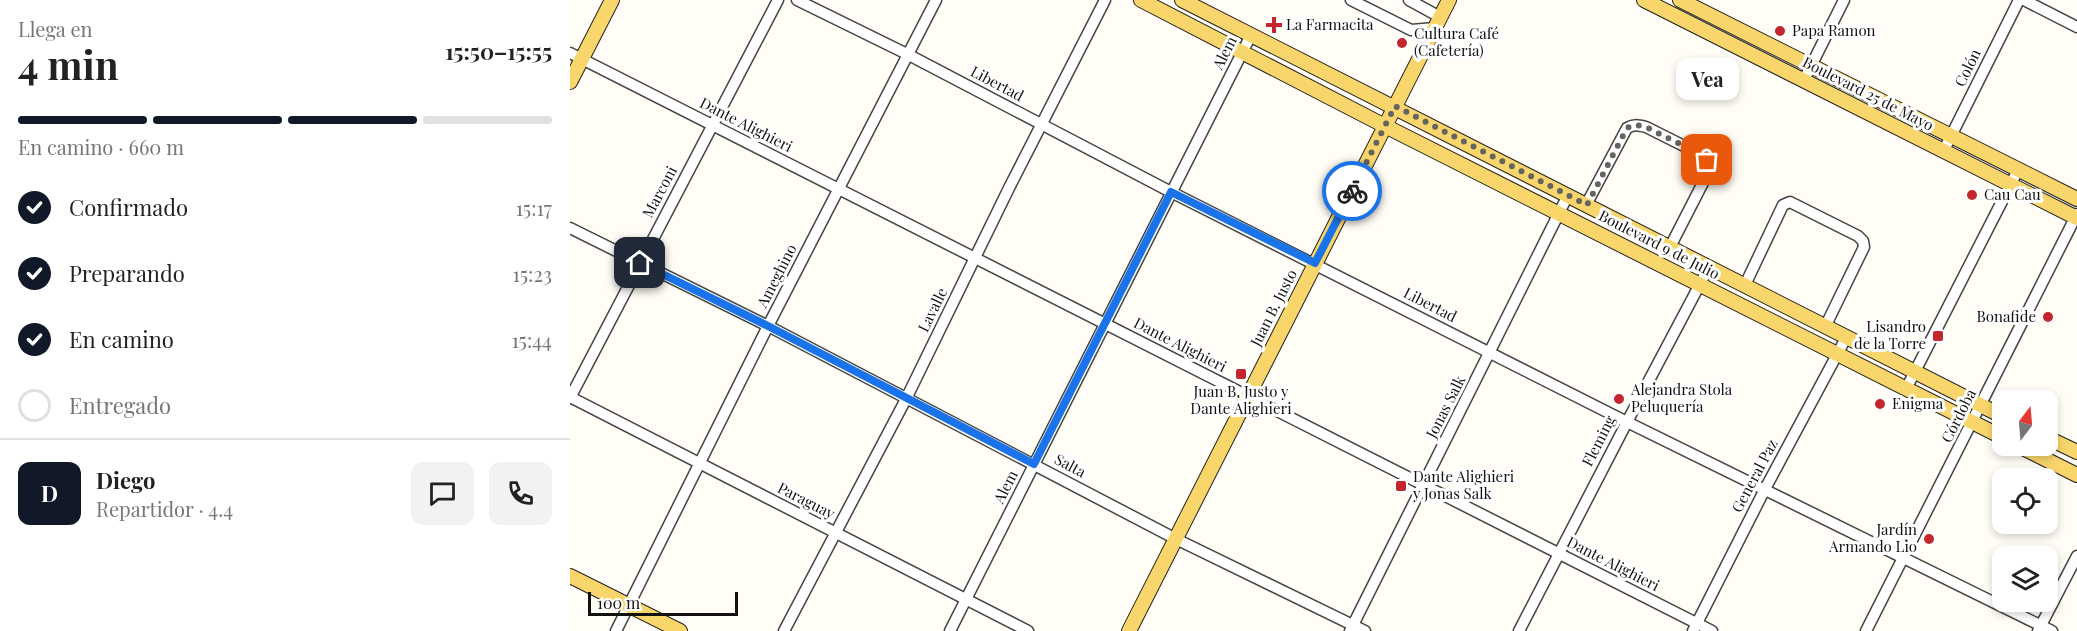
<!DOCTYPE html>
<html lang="es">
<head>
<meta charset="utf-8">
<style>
	body { margin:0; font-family:"Playfair Display",serif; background:#f2f2f2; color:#222; height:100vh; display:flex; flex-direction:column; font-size:22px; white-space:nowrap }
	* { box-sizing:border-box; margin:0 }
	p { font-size:20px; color:#767676 }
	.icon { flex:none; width:33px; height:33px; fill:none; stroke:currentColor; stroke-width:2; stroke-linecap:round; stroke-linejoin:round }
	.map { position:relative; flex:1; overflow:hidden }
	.details { display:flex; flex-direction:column; background:#fff; width:570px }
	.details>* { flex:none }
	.needle { width:39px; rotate:16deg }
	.fabs { position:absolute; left:1422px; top:390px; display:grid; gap:12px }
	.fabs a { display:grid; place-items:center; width:66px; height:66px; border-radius:12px; background:#fff; box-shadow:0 3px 9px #0003; font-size:30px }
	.scale { position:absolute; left:18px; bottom:15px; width:150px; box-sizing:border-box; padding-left:6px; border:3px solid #111; border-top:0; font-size:16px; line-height:21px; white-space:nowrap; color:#111; -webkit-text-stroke:4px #fff; paint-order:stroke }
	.pin { position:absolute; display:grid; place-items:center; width:51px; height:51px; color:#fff; margin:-26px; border-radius:12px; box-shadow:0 3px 9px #0006 }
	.courier { position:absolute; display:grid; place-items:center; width:60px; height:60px; margin:-30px; border:4px solid #1a73e8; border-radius:50%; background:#fff; color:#222; box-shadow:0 2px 8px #0007 }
	.bubble { position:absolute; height:42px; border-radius:12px; background:#fff; box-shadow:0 3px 9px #0003; font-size:20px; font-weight:700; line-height:42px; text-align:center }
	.overview em { font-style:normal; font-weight:700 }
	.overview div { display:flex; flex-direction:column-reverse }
	.overview { display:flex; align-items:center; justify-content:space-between; height:102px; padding:0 18px }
	h1 { font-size:39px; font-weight:700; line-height:45px }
	.bar { display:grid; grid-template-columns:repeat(4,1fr); gap:9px 6px; align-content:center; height:72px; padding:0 18px }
	.bar i { height:8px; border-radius:4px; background:#e0e0e0 }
	.bar .active { background:#111827 }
	.bar p { grid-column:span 4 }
	.line { display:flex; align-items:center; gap:15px; padding:0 18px; border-top:2px solid #e0e0e0 }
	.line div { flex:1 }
	.round { display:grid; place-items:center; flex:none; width:63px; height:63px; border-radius:12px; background:#f2f2f2 }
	ol { padding:0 18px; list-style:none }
	li { display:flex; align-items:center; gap:18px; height:66px }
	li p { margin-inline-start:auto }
	li .icon { padding:6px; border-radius:50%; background:#111827; color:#fff; stroke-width:4 }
	li:last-child { color:#767676 }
	li i { width:33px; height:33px; border:3px solid #e0e0e0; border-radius:50% }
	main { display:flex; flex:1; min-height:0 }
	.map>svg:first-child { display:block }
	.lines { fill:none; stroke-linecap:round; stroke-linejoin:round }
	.minor-casing { stroke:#444; stroke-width:13 }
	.major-casing { stroke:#222; stroke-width:16 }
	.minor { stroke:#fff; stroke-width:10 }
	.major { stroke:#f9d66b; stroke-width:14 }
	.done { stroke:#646461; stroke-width:6; stroke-dasharray:0 10.8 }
	.route { stroke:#1a73e8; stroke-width:8 }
	.poi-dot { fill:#c4262e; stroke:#fff; stroke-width:2 }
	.labels { text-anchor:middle; stroke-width:6; stroke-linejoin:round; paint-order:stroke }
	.poi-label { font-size:15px; fill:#111; stroke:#fff; text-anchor:start }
	.street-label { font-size:15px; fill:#111; stroke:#fff }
</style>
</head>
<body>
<main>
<section class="details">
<div class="overview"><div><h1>4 min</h1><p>Llega en</p></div><em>15:50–15:55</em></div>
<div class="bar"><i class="active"></i><i class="active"></i><i class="active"></i><i></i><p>En camino · 660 m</p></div>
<ol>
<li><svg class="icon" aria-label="check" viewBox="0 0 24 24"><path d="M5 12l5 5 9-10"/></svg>Confirmado<p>15:17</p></li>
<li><svg class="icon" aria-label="check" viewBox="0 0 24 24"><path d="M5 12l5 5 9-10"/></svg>Preparando<p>15:23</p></li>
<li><svg class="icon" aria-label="check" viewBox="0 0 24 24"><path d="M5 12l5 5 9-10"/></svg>En camino<p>15:44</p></li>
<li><i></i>Entregado</li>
</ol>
<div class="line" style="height:108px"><b class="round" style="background:#111827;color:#fff">D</b><div><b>Diego</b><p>Repartidor · 4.4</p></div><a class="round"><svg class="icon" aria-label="chat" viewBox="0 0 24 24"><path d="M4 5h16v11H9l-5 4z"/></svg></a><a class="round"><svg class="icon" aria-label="phone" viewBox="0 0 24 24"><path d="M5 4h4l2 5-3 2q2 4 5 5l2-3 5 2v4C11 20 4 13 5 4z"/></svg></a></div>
</section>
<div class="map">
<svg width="1507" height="631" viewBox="0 0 1507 631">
	<rect width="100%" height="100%" fill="#fffdf5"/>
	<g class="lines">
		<g class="minor-casing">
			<g id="minor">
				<path d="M227,0L337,54L601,192L1057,422L1482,631"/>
				<path d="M781,0L841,30L865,28"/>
				<path d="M839,0L870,17"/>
				<path d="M1454,0L1507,27"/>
				<path d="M0,53L1142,631"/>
				<path d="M1234,80L1274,0"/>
				<path d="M1374,150L1449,0"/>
				<path d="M1016,205L1057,128C1064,124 1068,125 1076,127L1132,155L1137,160L1139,171L1100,247"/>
				<path d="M0,228L198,326L606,539L795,631"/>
				<path d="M1175,285L1213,205L1220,202L1288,236L1293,241L1294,247L1256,325"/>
				<path d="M1336,389L1448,170"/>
				<path d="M0,397L458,631"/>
				<path d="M0,398L208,0"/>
				<path d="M46,631L198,326L366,0"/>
				<path d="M214,631L336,399L439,188L535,0"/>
				<path d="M380,631L681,35"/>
				<path d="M780,631L998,195"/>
				<path d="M949,631L1057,422L1139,267"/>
				<path d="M1123,631L1195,489L1277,336"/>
				<path d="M1296,631L1507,214"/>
				<path d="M1468,631L1507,556"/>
			</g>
		</g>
		<g class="major-casing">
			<g id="major">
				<path d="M571,0L815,126L1432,437"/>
				<path d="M612,0L1432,416"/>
				<path d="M1074,0L1507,218"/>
				<path d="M1110,0L1507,199"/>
				<path d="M0,82L42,0"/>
				<path d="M1478,438L1507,452"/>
				<path d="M1449,446L1507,475"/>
				<path d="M0,576L110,631"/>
				<path d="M559,631L879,0"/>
			</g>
		</g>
		<use href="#minor" class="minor"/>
		<use href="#major" class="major"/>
	</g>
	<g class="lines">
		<path class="done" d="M782,191L825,106L1017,205L1057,128C1064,124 1068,125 1076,127L1132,155L1137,160"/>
		<path class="route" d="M70,263L198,326L464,464L601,192L745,263L782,191"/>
	</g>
	<g class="poi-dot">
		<path d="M701 16h6v6h6v6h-6v6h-6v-6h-6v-6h6z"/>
		<circle cx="1210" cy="31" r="6"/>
		<circle cx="832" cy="43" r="6"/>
		<circle cx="1402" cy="195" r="6"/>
		<circle cx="1478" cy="317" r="6"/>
		<rect x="1362" y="330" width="12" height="12" rx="3"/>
		<rect x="665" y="368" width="12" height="12" rx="3"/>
		<circle cx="1049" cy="399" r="6"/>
		<circle cx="1310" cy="404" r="6"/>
		<rect x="825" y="480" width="12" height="12" rx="3"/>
		<circle cx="1359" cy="539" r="6"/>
	</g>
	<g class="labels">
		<g class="poi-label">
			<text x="716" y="30">La Farmacita</text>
			<text x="1222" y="36">Papa Ramon</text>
			<text x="844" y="39">Cultura Café<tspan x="844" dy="17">(Cafetería)</tspan></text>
			<text x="1414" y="200">Cau Cau</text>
			<text x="1466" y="322" text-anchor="end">Bonafide</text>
			<text x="1356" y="332" text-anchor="end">Lisandro<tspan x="1356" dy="17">de la Torre</tspan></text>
			<text x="1061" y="395">Alejandra Stola<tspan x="1061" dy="17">Peluquería</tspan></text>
			<text x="671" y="397" text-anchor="middle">Juan B. Justo y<tspan x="671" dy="17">Dante Alighieri</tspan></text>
			<text x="1322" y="409">Enigma</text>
			<text x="843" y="482">Dante Alighieri<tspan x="843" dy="17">y Jonas Salk</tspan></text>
			<text x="1347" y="535" text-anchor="end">Jardín<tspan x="1347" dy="17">Armando Lio</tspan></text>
		</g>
		<g class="street-label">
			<text transform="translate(655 53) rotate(-63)" y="5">Alem</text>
			<text transform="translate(1398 68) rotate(-64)" y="5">Colón</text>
			<text transform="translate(427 84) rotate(28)" y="5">Libertad</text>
			<text transform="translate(1298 94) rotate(27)" y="5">Boulevard 25 de Mayo</text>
			<text transform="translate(176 125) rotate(27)" y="5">Dante Alighieri</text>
			<text transform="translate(90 192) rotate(-62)" y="5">Marconi</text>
			<text transform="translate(1089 245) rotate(27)" y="5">Boulevard 9 de Julio</text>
			<text transform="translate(207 276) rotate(-63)" y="5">Ameghino</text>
			<text transform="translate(860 305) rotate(27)" y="5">Libertad</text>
			<text transform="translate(704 308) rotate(-63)" y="5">Juan B. Justo</text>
			<text transform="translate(363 310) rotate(-64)" y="5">Lavalle</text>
			<text transform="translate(610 345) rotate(27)" y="5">Dante Alighieri</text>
			<text transform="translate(876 407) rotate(-63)" y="5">Jonas Salk</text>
			<text transform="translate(1389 416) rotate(-63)" y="5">Córdoba</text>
			<text transform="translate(1029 441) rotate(-63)" y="5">Fleming</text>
			<text transform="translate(500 466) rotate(28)" y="5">Salta</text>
			<text transform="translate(1185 476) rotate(-62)" y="5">General Paz</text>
			<text transform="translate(436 487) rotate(-63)" y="5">Alem</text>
			<text transform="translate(236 501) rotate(27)" y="5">Paraguay</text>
			<text transform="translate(1043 564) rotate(27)" y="5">Dante Alighieri</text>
		</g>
	</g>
</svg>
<div class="fabs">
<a><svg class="needle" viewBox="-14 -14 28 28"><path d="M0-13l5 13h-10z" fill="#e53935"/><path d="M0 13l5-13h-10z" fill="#767676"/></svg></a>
<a><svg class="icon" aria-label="locate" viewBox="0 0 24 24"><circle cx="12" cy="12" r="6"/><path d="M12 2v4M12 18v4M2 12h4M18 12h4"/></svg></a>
<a><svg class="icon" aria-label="layers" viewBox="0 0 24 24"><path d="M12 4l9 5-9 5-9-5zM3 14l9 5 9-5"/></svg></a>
</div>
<div class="scale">100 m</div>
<div class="pin" style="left:1137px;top:160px;background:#ea580c"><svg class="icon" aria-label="bag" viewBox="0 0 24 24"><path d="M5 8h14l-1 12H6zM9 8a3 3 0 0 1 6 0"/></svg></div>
<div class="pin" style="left:70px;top:263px;background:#1f2937"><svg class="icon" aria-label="home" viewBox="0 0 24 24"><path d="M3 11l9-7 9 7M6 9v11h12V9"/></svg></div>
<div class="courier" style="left:782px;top:191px"><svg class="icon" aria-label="bike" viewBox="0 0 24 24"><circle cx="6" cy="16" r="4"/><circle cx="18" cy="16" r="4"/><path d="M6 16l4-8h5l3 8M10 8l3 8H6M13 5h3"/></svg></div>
<div class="bubble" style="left:1106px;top:58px;width:63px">Vea</div>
</div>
</main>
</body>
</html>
